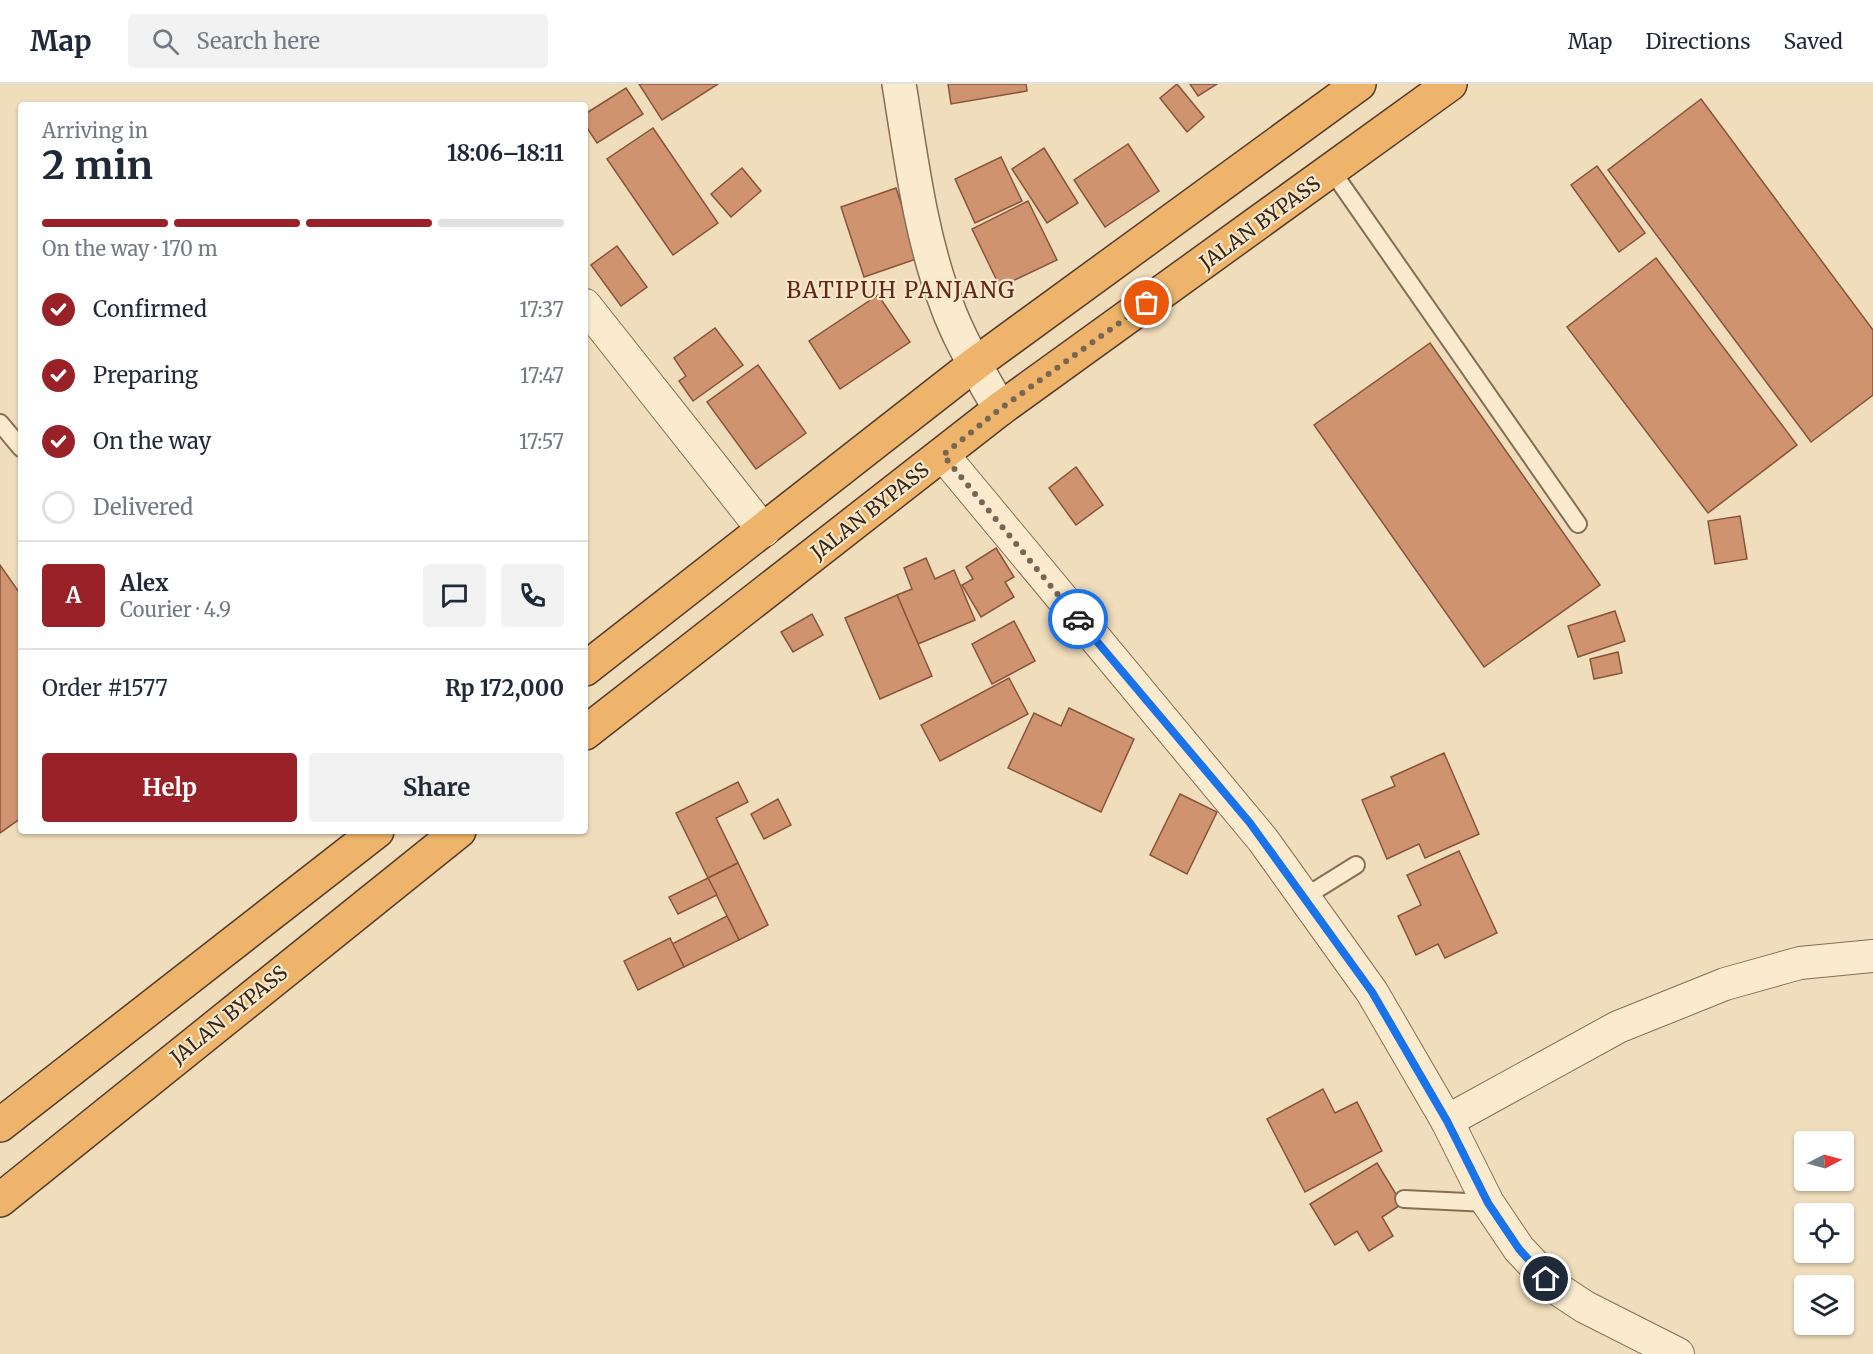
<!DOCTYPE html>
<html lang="en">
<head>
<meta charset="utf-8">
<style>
	body { margin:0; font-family:Merriweather,serif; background:#f2f2f3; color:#1f2937; height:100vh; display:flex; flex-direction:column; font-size:22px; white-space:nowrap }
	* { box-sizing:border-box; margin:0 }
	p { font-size:20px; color:#747a83 }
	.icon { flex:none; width:33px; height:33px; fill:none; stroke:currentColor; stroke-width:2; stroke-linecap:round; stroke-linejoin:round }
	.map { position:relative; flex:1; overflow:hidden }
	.panel { position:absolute; left:18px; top:18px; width:570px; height:732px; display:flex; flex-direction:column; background:#fff; border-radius:6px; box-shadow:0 2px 4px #0004 }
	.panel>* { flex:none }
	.needle { width:39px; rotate:84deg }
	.buttons { position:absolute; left:1794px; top:1047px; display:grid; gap:12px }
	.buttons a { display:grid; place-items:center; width:60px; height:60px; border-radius:6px; background:#fff; box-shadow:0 2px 4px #0004; font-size:30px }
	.pin { position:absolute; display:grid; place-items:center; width:51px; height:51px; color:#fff; margin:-26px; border:3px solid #fff; border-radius:50%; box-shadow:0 2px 6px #0007 }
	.courier { position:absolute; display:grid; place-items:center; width:60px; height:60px; margin:-30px; border:4px solid #1a73e8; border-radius:50%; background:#fff; color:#222; box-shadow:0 2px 8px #0007 }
	.summary em { font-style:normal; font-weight:700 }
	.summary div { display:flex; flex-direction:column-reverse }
	.summary { display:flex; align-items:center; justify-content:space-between; height:102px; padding:0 24px }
	h1 { font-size:39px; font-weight:700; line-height:45px }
	.bar { display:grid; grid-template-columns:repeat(4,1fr); gap:9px 6px; align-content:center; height:72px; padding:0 24px }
	.bar i { height:8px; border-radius:4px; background:#e0e1e3 }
	.bar .on { background:#992229 }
	.bar p { grid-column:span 4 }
	.line { display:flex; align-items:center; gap:15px; padding:0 24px; border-top:2px solid #e0e1e3 }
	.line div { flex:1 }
	.round { display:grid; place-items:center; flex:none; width:63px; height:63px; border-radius:6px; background:#f2f2f3 }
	ol { padding:0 24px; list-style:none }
	li { display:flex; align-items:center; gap:18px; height:66px }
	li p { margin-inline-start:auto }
	li .icon { padding:6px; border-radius:50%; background:#992229; color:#fff; stroke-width:4 }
	li:last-child { color:#747a83 }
	li i { width:33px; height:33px; border:3px solid #e0e1e3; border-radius:50% }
	.action { display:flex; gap:12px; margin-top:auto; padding:12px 24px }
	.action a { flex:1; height:69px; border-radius:6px; background:#992229; color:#fff; font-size:24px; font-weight:700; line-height:69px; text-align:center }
	.action a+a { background:#f2f2f3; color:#1f2937 }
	header { display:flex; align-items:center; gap:36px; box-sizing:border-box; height:84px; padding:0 30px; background:#fff; border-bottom:2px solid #e0e1e3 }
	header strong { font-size:28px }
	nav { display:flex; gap:33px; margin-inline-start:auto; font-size:21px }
	.search { width:420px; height:54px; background:#f2f2f3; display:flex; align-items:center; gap:15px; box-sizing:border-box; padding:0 21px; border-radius:6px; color:#747a83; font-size:22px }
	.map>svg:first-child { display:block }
	.building { fill:#d09370; stroke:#88543a; stroke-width:1.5 }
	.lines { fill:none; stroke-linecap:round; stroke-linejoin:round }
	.service-casing { stroke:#886d55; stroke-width:20 }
	.minor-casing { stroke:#886d55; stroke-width:34 }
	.tertiary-casing { stroke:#886d55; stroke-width:36 }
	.trunk-casing { stroke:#553b2a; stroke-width:36 }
	.service { stroke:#faebcf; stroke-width:16 }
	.minor { stroke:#faebcf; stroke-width:32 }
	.tertiary { stroke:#faebcf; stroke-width:33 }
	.trunk { stroke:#eeb46b; stroke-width:33 }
	.done { stroke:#776653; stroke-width:6; stroke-dasharray:0 10.8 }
	.route { stroke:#1a73e8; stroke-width:8 }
	.labels { text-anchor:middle; stroke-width:4.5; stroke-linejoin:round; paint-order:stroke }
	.street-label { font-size:20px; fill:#36261a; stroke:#f7e8cc }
	.quarter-label { font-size:22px; letter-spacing:1.5px; fill:#642418; stroke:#f7e8cc }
</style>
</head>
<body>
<header>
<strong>Map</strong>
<div class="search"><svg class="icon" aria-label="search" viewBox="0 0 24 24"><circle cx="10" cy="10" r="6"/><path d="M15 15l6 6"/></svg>Search here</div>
<nav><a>Map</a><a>Directions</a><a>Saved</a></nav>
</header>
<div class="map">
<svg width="1873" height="1270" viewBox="0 0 1873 1270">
	<rect width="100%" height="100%" fill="#f0ddbc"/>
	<g class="building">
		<path d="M639,0H718L662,36Z"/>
		<path d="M948,0H1026L1027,7L951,20Z"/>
		<path d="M1177,0L1204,33L1187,48L1160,14Z"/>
		<path d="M1190,0H1217L1198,12Z"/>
		<path d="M626,4L643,30L597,59L585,41V30Z"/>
		<path d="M1701,15L1873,246V311L1811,358L1608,86Z"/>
		<path d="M653,44L718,139L673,171L607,75Z"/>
		<path d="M1128,60L1159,107L1105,143L1074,96Z"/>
		<path d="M1044,64L1078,119L1047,139L1012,85Z"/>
		<path d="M1001,73L1022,117L975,139L955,95Z"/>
		<path d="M1597,82L1645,149L1619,168L1571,101Z"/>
		<path d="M742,84L761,107L731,133L711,110Z"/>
		<path d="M896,104L919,174L864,193L841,123Z"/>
		<path d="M1028,117L1057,176L1000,203L972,145Z"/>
		<path d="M617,162L647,203L621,222L591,181Z"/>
		<path d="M1656,174L1797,361L1708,429L1567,243Z"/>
		<path d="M878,211L910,258L840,305L809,257Z"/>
		<path d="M715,244L743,281L693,317L679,297L686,292L674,274Z"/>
		<path d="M1430,259L1600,501L1484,583L1314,341Z"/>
		<path d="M758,281L806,349L756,385L707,318Z"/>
		<path d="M1076,383L1103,421L1076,441L1049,404Z"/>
		<path d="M1740,432L1747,475L1715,480L1708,437Z"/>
		<path d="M996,464L1014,493L1005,498L1014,513L981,533L962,501L973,495L966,483Z"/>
		<path d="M926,474L935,495L954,486L975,536L918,560L897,511L912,505L904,484Z"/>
		<path d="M0,481L21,511V734L0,749Z"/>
		<path d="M897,511L932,592L880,615L845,534Z"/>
		<path d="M1615,527L1625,557L1578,573L1568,542Z"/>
		<path d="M812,530L823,551L793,568L781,548Z"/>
		<path d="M1014,537L1035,577L992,600L972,560Z"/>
		<path d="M1618,568L1622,589L1594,595L1590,575Z"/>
		<path d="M1009,594L1028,630L940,677L921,641Z"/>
		<path d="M1069,624L1134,655L1101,728L1008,684L1034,629L1061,642Z"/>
		<path d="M1444,669L1479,750L1425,774L1419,760L1387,775L1362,716L1395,702L1391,693Z"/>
		<path d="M738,698L748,718L716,734L738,779L708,794L676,729Z"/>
		<path d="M1180,710L1217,728L1187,790L1150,771Z"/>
		<path d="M778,715L791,741L764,755L751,730Z"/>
		<path d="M1459,767L1497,849L1445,874L1438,860L1416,871L1398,832L1421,821L1407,791Z"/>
		<path d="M738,779L768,841L739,856L708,794Z"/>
		<path d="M708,794L717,811L678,830L669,813Z"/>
		<path d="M727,832L739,856L684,883L672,860Z"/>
		<path d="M670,854L684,883L638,906L624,877Z"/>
		<path d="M1323,1005L1335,1029L1357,1018L1382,1067L1305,1108L1267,1035Z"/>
		<path d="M1377,1079L1402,1120L1382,1133L1393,1152L1369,1167L1357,1147L1335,1161L1310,1120Z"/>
	</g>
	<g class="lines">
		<g class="service-casing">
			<g id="service">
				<path d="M1332,87L1578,440"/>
				<path d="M0,339L21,364"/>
				<path d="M1303,814L1356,781"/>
				<path d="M1404,1115L1488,1119"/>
			</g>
		</g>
		<g class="minor-casing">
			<g id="minor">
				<path d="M585,221L764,447"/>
				<path d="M943,371L1263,756L1372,908L1447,1037L1488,1119L1519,1165L1556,1204L1585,1223L1678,1270"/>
				<path d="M1447,1037L1618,943L1725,900L1800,879L1873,872"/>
			</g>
		</g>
		<g class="tertiary-casing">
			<path id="tertiary" d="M899,0C911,73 920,150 946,219C959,256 981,291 1000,325"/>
		</g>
		<g class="trunk-casing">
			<g id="trunk">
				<path d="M585,585L975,280L1359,0"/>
				<path d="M585,649L1000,325L1450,0"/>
				<path d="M0,1041L377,747"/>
				<path d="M0,1116L459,747"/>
			</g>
		</g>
		<use href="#service" class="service"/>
		<use href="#minor" class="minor"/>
		<use href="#tertiary" class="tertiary"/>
		<use href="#trunk" class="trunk"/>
	</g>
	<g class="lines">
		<path class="done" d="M1078,535L943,371L1000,325L1147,219"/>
		<path class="route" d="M1078,535L1250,739L1372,908L1447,1037L1488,1119L1519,1165L1546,1195"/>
	</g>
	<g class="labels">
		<g class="street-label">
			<text transform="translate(1260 139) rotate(-36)" y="7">JALAN BYPASS</text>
			<text transform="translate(870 427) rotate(-38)" y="7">JALAN BYPASS</text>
			<text transform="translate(229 931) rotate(-39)" y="7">JALAN BYPASS</text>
		</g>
		<g class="quarter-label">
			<text x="901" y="214">BATIPUH PANJANG</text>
		</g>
	</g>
</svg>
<div class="buttons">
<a><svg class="needle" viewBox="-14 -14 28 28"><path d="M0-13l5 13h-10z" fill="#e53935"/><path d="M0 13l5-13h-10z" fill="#747a83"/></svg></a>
<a><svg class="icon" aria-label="locate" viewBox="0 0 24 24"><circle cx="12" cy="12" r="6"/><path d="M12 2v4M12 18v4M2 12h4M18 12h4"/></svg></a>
<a><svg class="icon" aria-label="layers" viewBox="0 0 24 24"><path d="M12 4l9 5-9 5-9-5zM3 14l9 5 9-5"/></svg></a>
</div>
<div class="pin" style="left:1147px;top:219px;background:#ea580c"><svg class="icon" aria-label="bag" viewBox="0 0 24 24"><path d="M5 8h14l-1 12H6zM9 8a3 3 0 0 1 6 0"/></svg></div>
<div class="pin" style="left:1546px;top:1195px;background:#1f2937"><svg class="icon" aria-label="home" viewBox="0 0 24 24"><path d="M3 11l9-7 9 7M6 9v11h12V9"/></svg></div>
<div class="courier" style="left:1078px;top:535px"><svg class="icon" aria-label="car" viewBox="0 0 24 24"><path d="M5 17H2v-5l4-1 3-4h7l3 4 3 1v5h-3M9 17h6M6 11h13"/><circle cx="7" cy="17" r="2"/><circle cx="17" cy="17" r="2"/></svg></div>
<section class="panel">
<div class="summary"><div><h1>2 min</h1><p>Arriving in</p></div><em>18:06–18:11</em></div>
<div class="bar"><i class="on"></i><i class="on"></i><i class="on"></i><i></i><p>On the way · 170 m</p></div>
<ol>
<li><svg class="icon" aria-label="check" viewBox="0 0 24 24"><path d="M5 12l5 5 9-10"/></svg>Confirmed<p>17:37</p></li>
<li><svg class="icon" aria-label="check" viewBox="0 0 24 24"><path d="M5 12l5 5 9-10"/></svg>Preparing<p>17:47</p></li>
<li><svg class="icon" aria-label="check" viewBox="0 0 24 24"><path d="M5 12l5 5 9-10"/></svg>On the way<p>17:57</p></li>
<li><i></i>Delivered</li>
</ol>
<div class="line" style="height:108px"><b class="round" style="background:#992229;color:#fff">A</b><div><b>Alex</b><p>Courier · 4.9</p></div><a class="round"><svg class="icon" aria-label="chat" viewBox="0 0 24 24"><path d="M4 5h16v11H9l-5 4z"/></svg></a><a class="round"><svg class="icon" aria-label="phone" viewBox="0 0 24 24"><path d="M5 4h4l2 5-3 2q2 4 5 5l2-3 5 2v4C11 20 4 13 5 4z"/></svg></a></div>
<div class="line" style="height:78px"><div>Order #1577</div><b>Rp 172,000</b></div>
<div class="action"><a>Help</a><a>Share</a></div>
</section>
</div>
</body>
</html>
